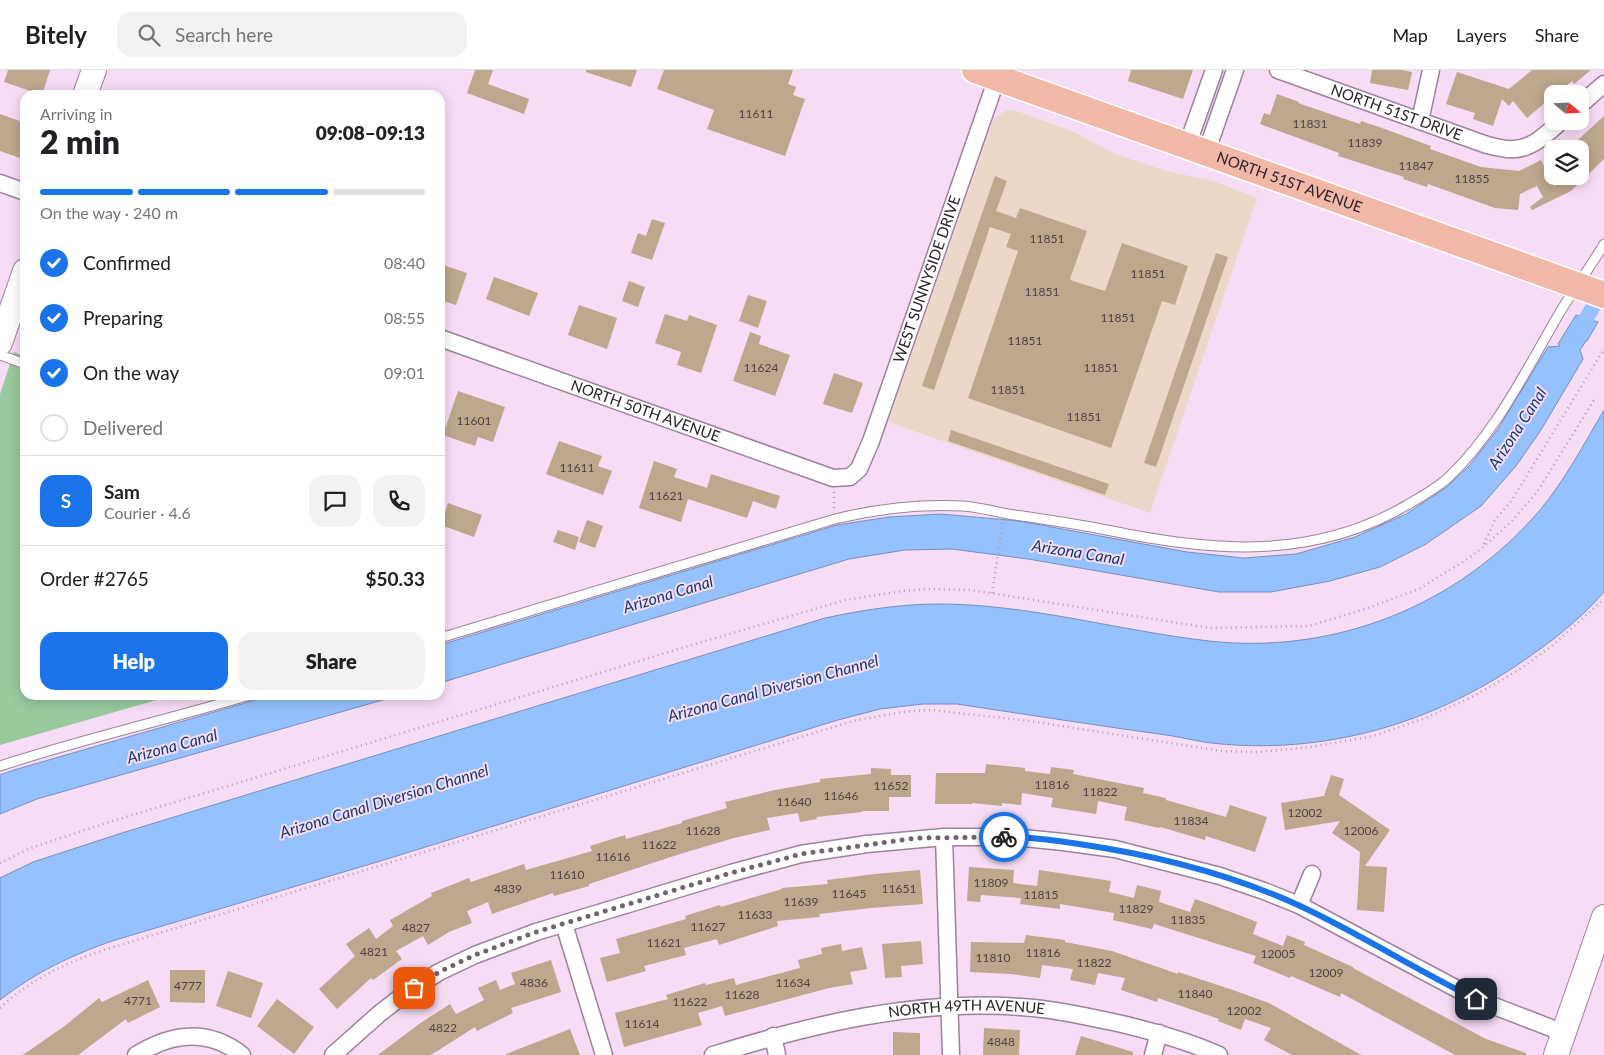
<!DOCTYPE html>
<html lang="en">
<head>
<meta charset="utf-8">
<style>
	body { margin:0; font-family:Lato,sans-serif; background:#f2f2f2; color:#202124; height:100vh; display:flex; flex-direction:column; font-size:19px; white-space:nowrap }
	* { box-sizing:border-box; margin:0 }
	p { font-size:16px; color:#757577 }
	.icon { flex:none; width:28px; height:28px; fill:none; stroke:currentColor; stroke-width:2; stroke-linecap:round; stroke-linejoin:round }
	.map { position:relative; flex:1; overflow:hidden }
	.panel { position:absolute; left:20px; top:20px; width:425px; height:610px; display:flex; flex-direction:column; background:#fff; border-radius:15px; box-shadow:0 2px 12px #0003 }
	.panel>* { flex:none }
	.needle { width:32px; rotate:109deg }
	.controls { position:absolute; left:1544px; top:15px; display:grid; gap:10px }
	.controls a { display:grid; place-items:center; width:45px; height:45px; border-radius:10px; background:#fff; box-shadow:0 2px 12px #0003; font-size:25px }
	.pin { position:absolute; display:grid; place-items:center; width:42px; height:42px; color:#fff; margin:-21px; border-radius:10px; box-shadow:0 2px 8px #0006 }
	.courier { position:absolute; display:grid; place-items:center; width:50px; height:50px; margin:-25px; border:4px solid #1a73e8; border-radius:50%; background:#fff; color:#222; box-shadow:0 1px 6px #0007 }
	.overview em { font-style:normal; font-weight:800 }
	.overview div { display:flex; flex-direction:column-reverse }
	.overview { display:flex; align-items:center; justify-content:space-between; height:85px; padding:0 20px }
	h1 { font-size:32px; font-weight:800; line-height:38px }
	.bar { display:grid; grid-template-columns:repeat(4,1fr); gap:8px 5px; align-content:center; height:60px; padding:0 20px }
	.bar i { height:6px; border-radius:4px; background:#e0e0e0 }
	.bar .active { background:#1a73e8 }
	.bar p { grid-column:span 4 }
	.line { display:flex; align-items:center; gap:12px; padding:0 20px; border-top:1px solid #e0e0e0 }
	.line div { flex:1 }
	.round { display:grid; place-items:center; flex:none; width:52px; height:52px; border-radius:15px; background:#f2f2f2 }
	ol { padding:0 20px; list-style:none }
	li { display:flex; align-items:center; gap:15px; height:55px }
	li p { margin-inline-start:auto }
	li .icon { padding:5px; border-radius:50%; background:#1a73e8; color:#fff; stroke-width:4 }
	li:last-child { color:#757577 }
	li i { width:28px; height:28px; border:2px solid #e0e0e0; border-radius:50% }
	.button { display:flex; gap:10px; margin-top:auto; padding:10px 20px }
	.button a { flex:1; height:58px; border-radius:15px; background:#1a73e8; color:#fff; font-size:20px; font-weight:800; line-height:58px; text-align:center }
	.button a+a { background:#f2f2f2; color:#202124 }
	header { display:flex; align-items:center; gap:30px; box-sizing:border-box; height:70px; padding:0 25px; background:#fff; border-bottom:1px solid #e0e0e0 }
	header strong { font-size:24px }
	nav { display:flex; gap:28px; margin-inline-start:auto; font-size:18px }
	.search { width:350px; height:45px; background:#f2f2f2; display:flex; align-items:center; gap:12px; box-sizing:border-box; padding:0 18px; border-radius:15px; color:#757577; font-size:19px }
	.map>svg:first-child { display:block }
	.commercial { fill:#ecd8c9 }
	.green { fill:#98ca9e }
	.water { fill:#95c1fe; stroke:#7691bf }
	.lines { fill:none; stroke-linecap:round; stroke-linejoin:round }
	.canal { stroke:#95c1fe; stroke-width:15 }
	.building { fill:#bda78d }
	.lane-casing { stroke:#9c839a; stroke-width:11 }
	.street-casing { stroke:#9c839a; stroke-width:19 }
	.secondary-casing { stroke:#9c839a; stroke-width:26 }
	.primary-casing { stroke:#fff; stroke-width:29 }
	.path { stroke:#b49eb2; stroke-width:2.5; stroke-dasharray:1 4; stroke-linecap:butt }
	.lane { stroke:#fff; stroke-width:9 }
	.street { stroke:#fff; stroke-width:16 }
	.secondary { stroke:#fff; stroke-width:24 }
	.primary { stroke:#f1b8a8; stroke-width:26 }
	.done { stroke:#736372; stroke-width:5; stroke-dasharray:0 9 }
	.route { stroke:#1a73e8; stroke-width:6 }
	.labels { text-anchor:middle; stroke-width:4; stroke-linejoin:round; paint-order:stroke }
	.number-label { font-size:12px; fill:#504344 }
	.street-label { font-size:15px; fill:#2c222b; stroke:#f7dcf5 }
	.water-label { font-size:16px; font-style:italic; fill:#123c71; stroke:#f7dcf5 }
</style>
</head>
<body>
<header>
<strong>Bitely</strong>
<div class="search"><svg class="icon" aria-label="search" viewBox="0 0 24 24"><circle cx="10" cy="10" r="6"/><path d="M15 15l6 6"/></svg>Search here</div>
<nav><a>Map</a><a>Layers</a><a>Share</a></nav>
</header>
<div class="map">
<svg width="1604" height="985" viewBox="0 0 1604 985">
	<rect width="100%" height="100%" fill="#f7dcf5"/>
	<path class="commercial" d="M1009,40H1014L1074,62L1115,84L1166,101L1213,111L1257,128L1150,443L888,352L994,49L1003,42Z"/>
	<path class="green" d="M14,282L25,286V625H174L0,675V324Z"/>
	<g class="water">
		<path d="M1576,245L1598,252L1587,271H1586L1580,280L1583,289L1541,360L1516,396L1481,436L1426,474L1380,497L1330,511L1271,522H1219L1028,489L952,479L905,480L849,489L440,613V575L837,455L889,447L941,444L1019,451L1187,482L1244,488L1296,484L1355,467L1406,444L1447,417L1470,395L1498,359L1548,277L1560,276L1558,274Z"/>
		<path d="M1604,340V522C1583,546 1559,566 1533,584C1442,650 1334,684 1221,674C1205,673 1189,669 1173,666C1101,656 1029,645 957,634H923L880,639L838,650L377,792L112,871C70,886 36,902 0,930V808L33,792L125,762L825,548C863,540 900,534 939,534C1029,534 1120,561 1209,571C1334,585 1458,536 1540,440C1565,410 1584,374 1604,340Z"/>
		<path d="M273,625H400L37,729L0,744V705L14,700Z"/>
	</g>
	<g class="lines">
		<path class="canal" d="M1576,265L1604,219"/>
	</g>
	<g class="building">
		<path d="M8,0H50L42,25L4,12Z"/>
		<path d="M475,0H493L488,14L529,29L524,44L467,23Z"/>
		<path d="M586,0H637L631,17L586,2Z"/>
		<path d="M664,0H793L788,14L796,17L793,25L805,29L785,86L707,59L714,40L657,19Z"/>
		<path d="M1131,0H1193L1183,29L1128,11Z"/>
		<path d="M1372,0H1401L1412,2L1408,20L1370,13Z"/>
		<path d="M1532,0H1591L1574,14L1572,11L1556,24H1552V27L1527,48L1513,31L1509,36L1502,29L1493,56L1473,49L1475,43L1446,34L1457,2L1509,19Z"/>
		<path d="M1277,24L1299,32L1298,33L1330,44L1360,54L1361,51L1382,58L1431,76L1430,79L1481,97L1519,101L1541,90L1554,116L1565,106H1580V79H1568L1604,46V89L1571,121L1532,140L1530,137L1543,127L1537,116L1520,124L1518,140L1495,138L1428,114L1427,117L1403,109L1404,107L1338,86L1339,83L1260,54L1264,43L1270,45Z"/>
		<path d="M0,44L25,53V73L20,88L0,81Z"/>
		<path d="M995,106L1007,111L996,141L1016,148L1020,138L1087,161L1070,209L1073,211L1105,221L1122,173L1188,196L1175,235L1162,231L1111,378L968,328L1018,181L1006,177L1011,164L990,157L934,320L922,316Z"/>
		<path d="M652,149L665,153L652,190L631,183L638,163L646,166Z"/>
		<path d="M1216,183L1228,187L1156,397L1144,393Z"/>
		<path d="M440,194L467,203L456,235L440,230Z"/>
		<path d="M494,207L538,223L529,246L486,229Z"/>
		<path d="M629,211L645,217L638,237L622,231Z"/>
		<path d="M748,225L767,231L758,258L739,251Z"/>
		<path d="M579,235L617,248L607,279L568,265Z"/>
		<path d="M665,244L687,251L689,245L717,255L701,303L677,295L681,282L655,273Z"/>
		<path d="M750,262L761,266L759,274L790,285L775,326L733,311Z"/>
		<path d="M834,303L863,313L852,343L823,334Z"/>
		<path d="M458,321L505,337L493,372L478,367L475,376L443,365Z"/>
		<path d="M951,360L1109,414L1105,425L948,371Z"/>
		<path d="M559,371L602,386L598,396L612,401L603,425L546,404Z"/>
		<path d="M654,391L677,399L674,407L707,418L711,404L780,426L776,439L753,431L747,448L688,429L681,452L639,438Z"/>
		<path d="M448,433L482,445L474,467L441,455Z"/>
		<path d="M587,450L603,456L595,478L579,472Z"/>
		<path d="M558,460L579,467L575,480L553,472Z"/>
		<path d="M986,694L1025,698V701L1050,704L1051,697L1074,700L1073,704L1144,718L1143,723L1166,728V730L1226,747L1230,735L1267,747L1255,782L1206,766L1205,770L1160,757L1159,758L1124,750L1127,737L1098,731L1096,744L1051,737L1053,728L1022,723L1021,735L1002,733V736L972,733V734H935L936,703H985Z"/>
		<path d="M871,698L891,699V705H911V727H889V741H862V742L816,747L817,749L800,752L798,743L767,748L770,760L734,768L680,784L589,814V816L554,826L553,823L492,844L488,832L467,841L472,853L449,862L428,875L423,866L396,881L402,889L373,910L371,908L337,939L319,919L355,886L346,874L369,858L376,869L393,856L390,850L432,826L431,823L469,808L471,812L524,794L526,800L592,781L590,776L625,765L626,769L682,753V751L727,738L725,732L775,720L820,712V709L871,704Z"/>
		<path d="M1331,705L1344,709L1339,725L1390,760L1365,796L1387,797L1384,842L1357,840L1360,782L1332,763L1340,751L1285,760L1281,733L1324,726Z"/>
		<path d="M969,797L1014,800L1013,813L1037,816L1039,800L1111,811L1109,822L1134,828L1137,815L1161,821L1159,832L1190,842L1195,829L1215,836L1257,852L1253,864L1283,876L1287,865L1305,872L1304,875L1353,897V898L1486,969L1526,983V985H1455L1341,923L1340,927L1291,906L1290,908L1253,893L1256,886L1154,854L1152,859L1113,850L1114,843L1060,834V839L1020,834L1021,828L981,825L980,832L967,831Z"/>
		<path d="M920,800L923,834L871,838L819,844L820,847L777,851L778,856L719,875L717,869L684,878L686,885L644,896L646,901L607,912L600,888L620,883L616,869L686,849L685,846L720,835L721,837L782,819V818L828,814L827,810L875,804Z"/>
		<path d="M1026,865L1065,870V872L1112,881L1178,904V902L1230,919L1269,933L1361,985H1292L1264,970L1271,958L1245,949L1241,960L1218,951L1219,949L1158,928L1157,932L1121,920L1125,908L1098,903L1095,915L1070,910L1073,899L1042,895L1040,908L1011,904L970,902L971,872L1024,873Z"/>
		<path d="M921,871L923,894L901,896L902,907L885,908L882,874Z"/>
		<path d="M841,874L842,881L862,877L867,899L850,902L853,914L829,918L725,946L722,936L698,943L702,955L624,977L615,943L668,929L666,925L705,913L706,915L734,908L736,915L800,898L798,890L822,884L821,878Z"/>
		<path d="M551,890L561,922L511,938L513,943L477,961L475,957L431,985H378L419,954L450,934L456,944L484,930L478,918L496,910L500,920L515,914L511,903Z"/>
		<path d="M170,900H205V933L170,932Z"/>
		<path d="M228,901L263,913L251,948L216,936Z"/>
		<path d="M148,910L160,937L128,953L126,949L78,985H23L66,955L99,928L102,932Z"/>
		<path d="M277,929L314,957L294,984L257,956Z"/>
		<path d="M984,958L1020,960L1019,985H983Z"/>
		<path d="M570,959L580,985H506V984Z"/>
		<path d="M893,962L920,963V985H893Z"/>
		<path d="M1081,966L1133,982V985H1075Z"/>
	</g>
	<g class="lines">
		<g class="lane-casing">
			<g id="lane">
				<path d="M0,285L25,294"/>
				<path d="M440,568L835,449C876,439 919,434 962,436C978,437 992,441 1008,444C1043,449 1077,454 1112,461C1213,482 1314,490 1407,435C1421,427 1437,418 1449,407C1497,361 1526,300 1559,244C1573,220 1590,198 1604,174"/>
				<path d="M0,696C82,669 167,650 250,625"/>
			</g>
		</g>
		<g class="street-casing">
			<g id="street">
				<path id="s1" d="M1278,0L1487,75C1496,77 1505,80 1514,79C1532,79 1549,62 1561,51"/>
				<path d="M1580,35L1604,14"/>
				<path d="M1420,51L1431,0"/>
				<path d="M1187,76L1214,0"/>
				<path d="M1206,83L1235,0"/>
				<path d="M0,113L25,122"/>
				<path id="s2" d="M440,268L833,408L850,407L859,399L871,371L997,8"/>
				<path d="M944,767L951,985"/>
				<path d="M1299,835L1312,804"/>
				<path d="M564,854L604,985"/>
				<path d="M773,966L777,985"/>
				<path d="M136,985C171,963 208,958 242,985"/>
				<path d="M333,985L379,944L402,926L439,902L475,885L536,862L731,803L801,784L867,774L944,767H1013L1063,772L1115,779L1220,806L1264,821L1299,835L1476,929L1564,963"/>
				<path id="s3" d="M713,985C813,954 916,929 1021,937C1055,939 1089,947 1122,954C1155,962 1188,971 1219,985"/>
				<path d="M1153,985L1159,963"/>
			</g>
		</g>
		<g class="secondary-casing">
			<g id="secondary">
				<path d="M85,25L94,0"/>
				<path d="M0,273L25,201"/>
				<path d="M1556,985L1604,847"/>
			</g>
		</g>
		<g class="primary-casing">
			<g id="primary">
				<path id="s4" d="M975,0L1604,225"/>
			</g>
		</g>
		<g class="path">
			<path d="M834,422V439"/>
			<path d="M1484,474L1495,450L1512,430L1604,279"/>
			<path d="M992,523L1003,453"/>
			<path d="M0,793L28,779L106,753L695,574L845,530L903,521L928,519L971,520L1210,558L1309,556L1362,540L1419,519L1469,488L1482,478L1512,451L1537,422L1596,327"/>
			<path d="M0,938C30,910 65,893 104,880L853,651L902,642L931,640L1030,651L1221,681L1258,682L1311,677L1373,666L1428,647L1472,627L1517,601L1552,576L1604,529"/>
		</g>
		<use href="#lane" class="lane"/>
		<use href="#street" class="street"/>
		<use href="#secondary" class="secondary"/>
		<use href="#primary" class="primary"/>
	</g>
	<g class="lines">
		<path class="done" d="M414,918L439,902L475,885L536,862L731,803L801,784L917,768L1004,767"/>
		<path class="route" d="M1004,767C1029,767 1055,770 1079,774C1154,785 1230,804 1298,835C1359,863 1416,900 1476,929"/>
	</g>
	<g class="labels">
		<g class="number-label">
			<text x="756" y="48">11611</text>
			<text x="1310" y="58">11831</text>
			<text x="1365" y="77">11839</text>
			<text x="1416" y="100">11847</text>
			<text x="1472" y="113">11855</text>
			<text x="1047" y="173">11851</text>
			<text x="1148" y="208">11851</text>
			<text x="1042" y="226">11851</text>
			<text x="1118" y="252">11851</text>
			<text x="1025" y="275">11851</text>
			<text x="761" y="302">11624</text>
			<text x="1101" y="302">11851</text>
			<text x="1008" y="324">11851</text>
			<text x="1084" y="351">11851</text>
			<text x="474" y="355">11601</text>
			<text x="577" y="402">11611</text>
			<text x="666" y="430">11621</text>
			<text x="1052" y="719">11816</text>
			<text x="891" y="720">11652</text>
			<text x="1100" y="726">11822</text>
			<text x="841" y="730">11646</text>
			<text x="794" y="736">11640</text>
			<text x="1305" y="747">12002</text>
			<text x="1191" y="755">11834</text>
			<text x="703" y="765">11628</text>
			<text x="1361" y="765">12006</text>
			<text x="659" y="779">11622</text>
			<text x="613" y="791">11616</text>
			<text x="567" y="809">11610</text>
			<text x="991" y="817">11809</text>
			<text x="508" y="823">4839</text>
			<text x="899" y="823">11651</text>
			<text x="849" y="828">11645</text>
			<text x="1041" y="829">11815</text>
			<text x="801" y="836">11639</text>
			<text x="1136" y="843">11829</text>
			<text x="755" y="849">11633</text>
			<text x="1188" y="854">11835</text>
			<text x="708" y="861">11627</text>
			<text x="416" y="862">4827</text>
			<text x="664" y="877">11621</text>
			<text x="374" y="886">4821</text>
			<text x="1043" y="887">11816</text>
			<text x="1278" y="888">12005</text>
			<text x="993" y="892">11810</text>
			<text x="1094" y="897">11822</text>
			<text x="1326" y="907">12009</text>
			<text x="534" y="917">4836</text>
			<text x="793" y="917">11634</text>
			<text x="188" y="920">4777</text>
			<text x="1195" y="928">11840</text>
			<text x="742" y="929">11628</text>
			<text x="138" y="935">4771</text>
			<text x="690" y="936">11622</text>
			<text x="1244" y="945">12002</text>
			<text x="642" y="958">11614</text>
			<text x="443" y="962">4822</text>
			<text x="1001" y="976">4848</text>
		</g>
		<g class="street-label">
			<text dy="5" stroke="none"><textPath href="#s1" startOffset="126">NORTH 51ST DRIVE</textPath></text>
			<text dy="5" stroke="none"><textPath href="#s4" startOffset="334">NORTH 51ST AVENUE</textPath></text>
			<text dy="5" stroke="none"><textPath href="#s2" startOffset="648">WEST SUNNYSIDE DRIVE</textPath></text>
			<text dy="5" stroke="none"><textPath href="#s2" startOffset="218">NORTH 50TH AVENUE</textPath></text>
			<text dy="5" stroke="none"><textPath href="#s3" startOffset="259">NORTH 49TH AVENUE</textPath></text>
		</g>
		<g class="water-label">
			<text transform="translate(1517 358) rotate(-57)" y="6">Arizona Canal</text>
			<text transform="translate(1078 482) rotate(9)" y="6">Arizona Canal</text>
			<text transform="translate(668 524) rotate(-17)" y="6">Arizona Canal</text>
			<text transform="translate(773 618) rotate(-15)" y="6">Arizona Canal Diversion Channel</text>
			<text transform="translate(172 676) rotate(-15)" y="6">Arizona Canal</text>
			<text transform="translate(384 731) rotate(-17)" y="6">Arizona Canal Diversion Channel</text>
		</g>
	</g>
</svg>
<div class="controls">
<a><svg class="needle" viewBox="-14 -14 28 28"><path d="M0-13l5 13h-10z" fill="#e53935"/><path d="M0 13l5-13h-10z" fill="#757577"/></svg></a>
<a><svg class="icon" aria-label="layers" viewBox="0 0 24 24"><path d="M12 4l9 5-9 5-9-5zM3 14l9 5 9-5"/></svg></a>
</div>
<div class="pin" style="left:414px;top:918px;background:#ea580c"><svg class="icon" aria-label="bag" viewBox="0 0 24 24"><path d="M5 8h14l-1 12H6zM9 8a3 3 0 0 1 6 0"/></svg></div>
<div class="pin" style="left:1476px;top:929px;background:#1f2937"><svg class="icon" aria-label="home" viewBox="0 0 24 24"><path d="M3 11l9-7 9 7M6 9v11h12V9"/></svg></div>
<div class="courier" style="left:1004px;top:767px"><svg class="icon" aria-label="bike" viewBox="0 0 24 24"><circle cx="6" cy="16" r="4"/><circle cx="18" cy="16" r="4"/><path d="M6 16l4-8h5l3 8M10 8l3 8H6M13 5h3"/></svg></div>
<section class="panel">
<div class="overview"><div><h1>2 min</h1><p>Arriving in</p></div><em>09:08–09:13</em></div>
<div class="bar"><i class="active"></i><i class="active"></i><i class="active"></i><i></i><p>On the way · 240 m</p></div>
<ol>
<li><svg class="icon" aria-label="check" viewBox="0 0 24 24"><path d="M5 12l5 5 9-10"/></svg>Confirmed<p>08:40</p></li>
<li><svg class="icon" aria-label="check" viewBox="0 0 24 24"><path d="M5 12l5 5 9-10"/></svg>Preparing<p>08:55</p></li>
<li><svg class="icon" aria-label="check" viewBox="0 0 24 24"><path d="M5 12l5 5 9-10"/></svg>On the way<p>09:01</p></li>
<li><i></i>Delivered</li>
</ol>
<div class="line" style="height:90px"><b class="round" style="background:#1a73e8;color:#fff">S</b><div><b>Sam</b><p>Courier · 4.6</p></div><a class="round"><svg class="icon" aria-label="chat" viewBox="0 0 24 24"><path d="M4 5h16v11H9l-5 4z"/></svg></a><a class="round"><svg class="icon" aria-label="phone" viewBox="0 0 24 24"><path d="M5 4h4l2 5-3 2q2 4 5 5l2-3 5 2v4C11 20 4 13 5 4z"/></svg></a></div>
<div class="line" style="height:65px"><div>Order #2765</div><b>$50.33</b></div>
<div class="button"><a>Help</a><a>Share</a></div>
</section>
</div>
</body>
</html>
